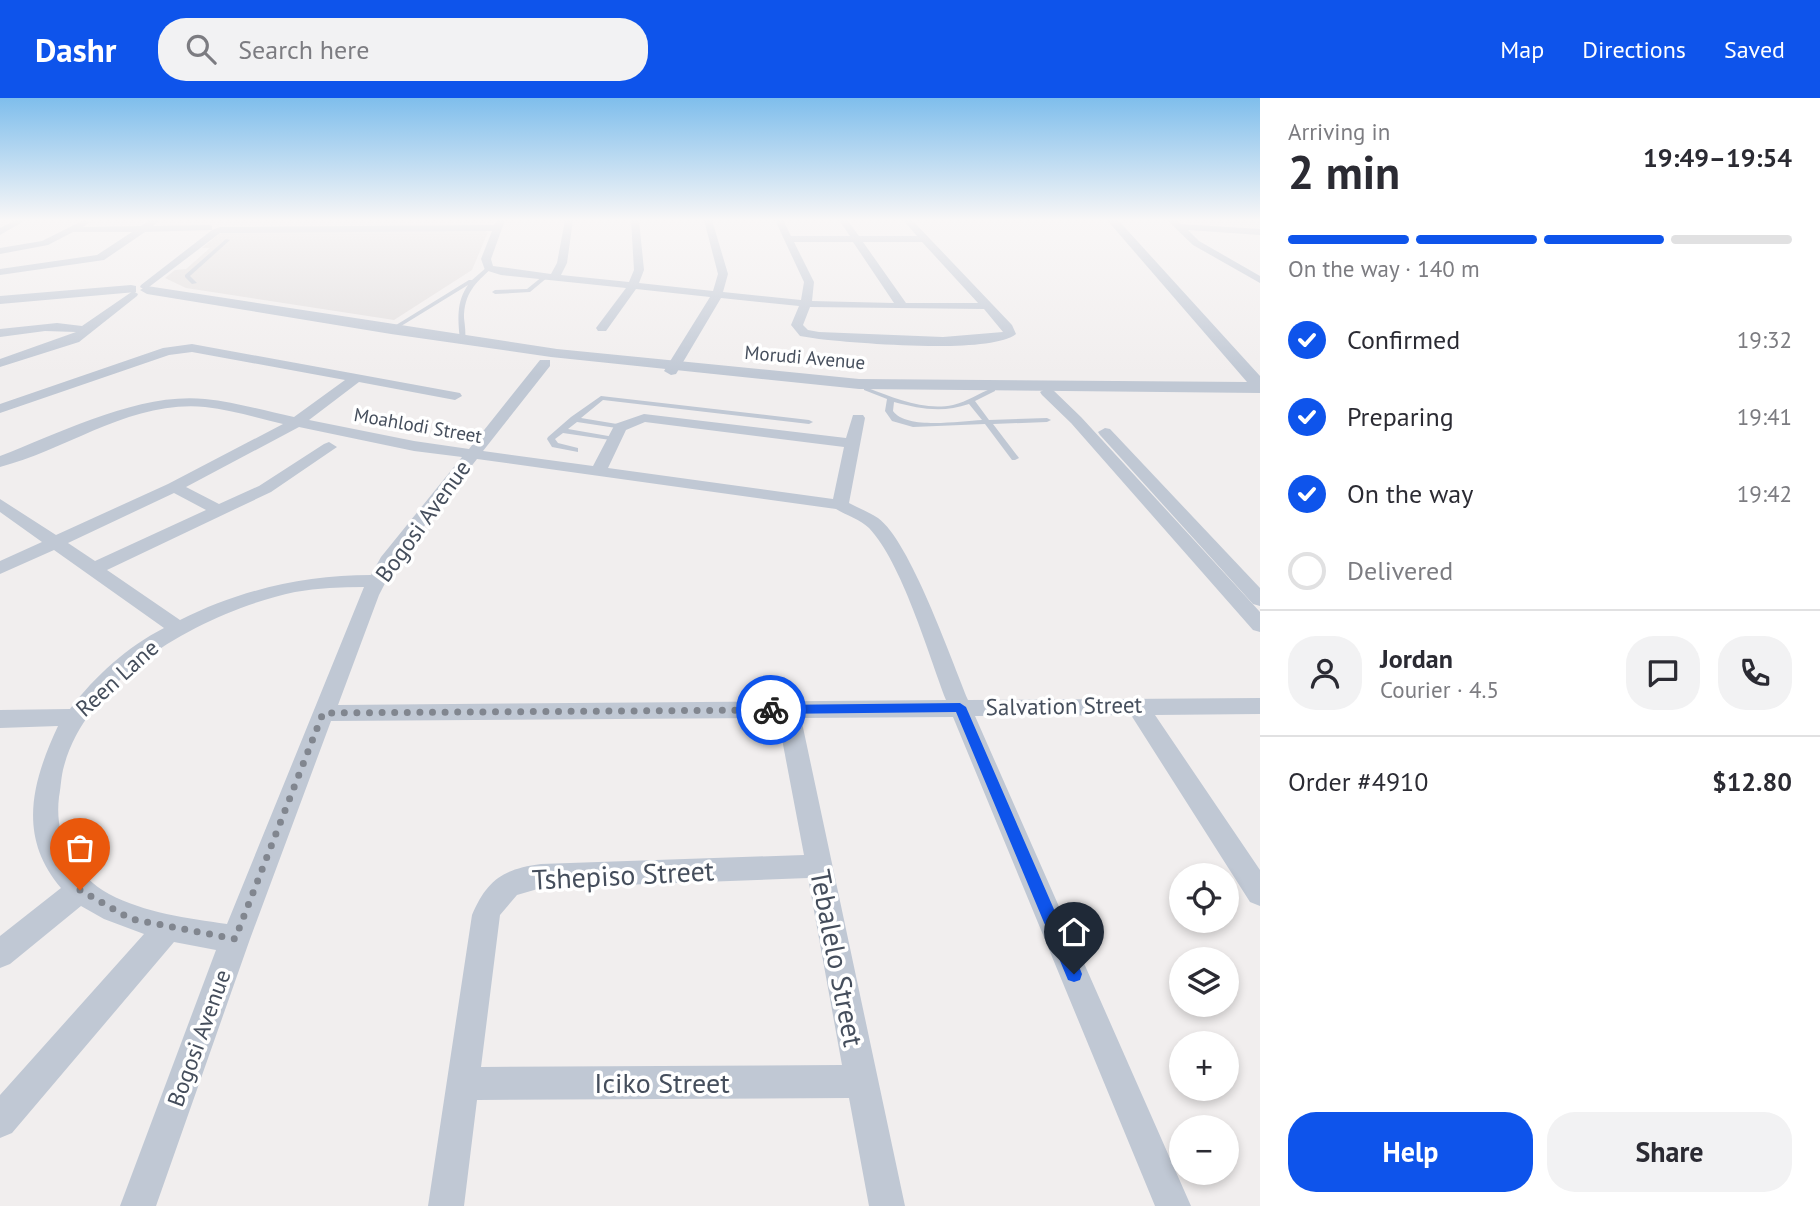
<!DOCTYPE html>
<html lang="en">
<head>
<meta charset="utf-8">
<style>
	body { margin:0; font-family:"PT Sans",sans-serif; background:#f2f2f3; color:#2b2b33; height:100vh; display:flex; flex-direction:column; font-size:26px; white-space:nowrap }
	* { box-sizing:border-box; margin:0 }
	p { font-size:23px; color:#7c7c81 }
	.icon { flex:none; width:38px; height:38px; fill:none; stroke:currentColor; stroke-width:2; stroke-linecap:round; stroke-linejoin:round }
	.map { position:relative; flex:1; overflow:hidden }
	.drawer { display:flex; flex-direction:column; background:#fff; width:560px }
	.drawer>* { flex:none }
	.controls { position:absolute; left:1169px; top:765px; display:grid; gap:14px }
	.controls a { display:grid; place-items:center; width:70px; height:70px; border-radius:50%; background:#fff; box-shadow:0 4px 10px #0003; font-size:35px }
	.pin { position:absolute; display:grid; place-items:center; width:60px; height:60px; color:#fff; margin:-72px -30px; border-radius:50% 50% 50% 0; rotate:-45deg; box-shadow:0 0 7px #0007 }
	.pin .icon { rotate:45deg }
	.courier { position:absolute; display:grid; place-items:center; width:70px; height:70px; margin:-35px; border:5px solid #0e54eb; border-radius:50%; background:#fff; color:#222; box-shadow:0 2px 9px #0007 }
	.summary em { font-style:normal; font-weight:800 }
	.summary div { display:flex; flex-direction:column-reverse }
	.summary { display:flex; align-items:center; justify-content:space-between; height:119px; padding:0 28px }
	h1 { font-size:46px; font-weight:800; line-height:52px }
	.bar { display:grid; grid-template-columns:repeat(4,1fr); gap:10px 7px; align-content:center; height:84px; padding:0 28px }
	.bar i { height:9px; border-radius:5px; background:#e1e1e2 }
	.bar .current { background:#0e54eb }
	.bar p { grid-column:span 4 }
	.line { display:flex; align-items:center; gap:18px; padding:0 28px; border-top:2px solid #e1e1e2 }
	.line div { flex:1 }
	.round { display:grid; place-items:center; flex:none; width:74px; height:74px; border-radius:28px; background:#f2f2f3 }
	ol { padding:0 28px; list-style:none }
	li { display:flex; align-items:center; gap:21px; height:77px }
	li p { margin-inline-start:auto }
	li .icon { padding:7px; border-radius:50%; background:#0e54eb; color:#fff; stroke-width:4 }
	li:last-child { color:#7c7c81 }
	li i { width:38px; height:38px; border:4px solid #e1e1e2; border-radius:50% }
	.button { display:flex; gap:14px; margin-top:auto; padding:14px 28px }
	.button a { flex:1; height:80px; border-radius:28px; background:#0e54eb; color:#fff; font-size:28px; font-weight:800; line-height:80px; text-align:center }
	.button a+a { background:#f2f2f3; color:#2b2b33 }
	header { display:flex; align-items:center; gap:42px; box-sizing:border-box; height:98px; padding:0 35px; background:#0e54eb; color:#fff }
	header strong { font-size:33px }
	nav { display:flex; gap:38px; margin-inline-start:auto; font-size:24px }
	.search { width:490px; height:63px; background:#f2f2f3; display:flex; align-items:center; gap:18px; box-sizing:border-box; padding:0 24px; border-radius:28px; color:#7c7c81; font-size:26px }
	main { display:flex; flex:1; min-height:0 }
	.map>svg:first-child { display:block }
	.education { fill:#e2dfdf }
	.lines { fill:none; stroke-linecap:round; stroke-linejoin:round }
	.service { fill:#c0c8d4; fill-rule:evenodd }
	.minor { fill:#c0c8d4; fill-rule:evenodd }
	.tertiary { fill:#c0c8d4; fill-rule:evenodd }
	.route { fill:#0e54eb }
	.done { stroke:#81868f; stroke-width:7; stroke-dasharray:0 12.6 }
	.labels { text-anchor:middle; stroke-width:7; stroke-linejoin:round; paint-order:stroke }
	.far-street-label { font-size:19px; fill:#454e5c; stroke:#fff }
	.street-label { font-size:23px; fill:#454e5c; stroke:#fff }
	.near-street-label { font-size:28px; fill:#454e5c; stroke:#fff }
</style>
</head>
<body>
<header>
<strong>Dashr</strong>
<div class="search"><svg class="icon" aria-label="search" viewBox="0 0 24 24"><circle cx="10" cy="10" r="6"/><path d="M15 15l6 6"/></svg>Search here</div>
<nav><a>Map</a><a>Directions</a><a>Saved</a></nav>
</header>
<main>
<div class="map">
<svg width="1260" height="1108" viewBox="0 0 1260 1108">
	<rect width="100%" height="100%" fill="#f1eeee"/>
	<path class="education" d="M481,132L488,134L472,172L394,222L186,190L165,180L175,172L186,171L210,150H202L219,136L227,134Z"/>
	<g class="lines">
		<g class="service">
			<path d="M226,141L230,142L190,178L197,185L192,186L185,179V177Z"/>
			<path d="M487,169L492,170C475,185 464,196 464,220C465,228 466,236 465,243L460,242C458,222 456,204 468,187L393,233L388,232L469,182H472Z"/>
			<path d="M543,178L548,179L530,194L495,196L492,194L495,192L527,191Z"/>
			<path d="M864,290H868C894,300 924,313 953,307C967,304 979,295 993,290L995,291V293L975,303L989,322L1047,320L1051,322L1047,324L993,326L1019,360L1015,362H1012L985,326L913,329L892,323L885,313L887,301L864,292ZM894,304C920,311 943,315 969,306L982,322C959,323 907,332 893,313Z"/>
			<path d="M601,298L809,322L813,324L809,326L603,302L581,320L623,327V331L577,324L568,331L614,339H617V343L563,335L555,341L558,345L578,350V354L552,349L547,341L548,339L571,319Z"/>
		</g>
		<g class="minor">
			<path d="M16,122H26L0,137V130Z"/>
			<path d="M84,122L90,124L83,129L141,128L150,122H160L153,128L209,127L212,128V132L220,129L494,127L497,122H505L491,161L493,168L551,176L557,165L565,122H573L567,165L561,177L629,184L634,172L631,122H639L644,172L639,185L713,193L718,176L704,122H712L728,176L723,194L801,202L804,184L775,122H783L791,138H850L839,122H847L859,138H917L903,122H912L1012,227L1016,236C990,257 856,245 819,241L800,238L791,227L799,208L721,200L676,276L671,277L664,273L710,199L636,191L606,233H598L596,230L626,190L501,177L485,172L481,161L492,133L220,135L145,192L140,189L141,187L212,132L145,134L104,162L0,177V171L97,157L132,134H73L48,147L0,156V150L42,143ZM794,144H853L894,205L812,203L814,184ZM863,144H922L978,205H906ZM810,209L984,211L1003,234L943,239L819,234L808,232L803,227Z"/>
			<path d="M1167,122H1176L1181,126L1260,131V137L1188,132L1199,143L1260,178V185L1193,147Z"/>
			<path d="M133,193L138,196L137,198L79,244L0,269V261L76,234L45,233L0,239V231L57,225L82,228Z"/>
			<path d="M192,246L460,295L462,298L455,302L359,284L309,322L414,343L469,351L540,262H550V268L483,353L593,368L615,326L644,316L846,340L853,317H863L865,320L849,405C858,410 869,414 878,420C910,443 951,561 968,602L1260,600V616L1155,617L1260,772V808L1250,804L1131,617L975,618L1191,1108H1155L953,619L801,620L905,1108H869L849,1000L477,1002L464,1108H428L472,817C487,782 503,771 541,766L804,757L778,620L331,623L250,841L156,1108H120L216,852L174,844L12,1035L0,1040V997L144,836L104,821L81,808L10,866L0,870V838L61,790C17,738 32,684 58,628L0,630V612L70,611C95,578 127,549 164,530L54,452L0,476V463L42,444L0,414V401L56,437L168,386L283,326C258,320 231,312 205,309C131,302 67,352 0,369V358C60,335 139,294 205,301C235,304 265,313 294,319L345,282L192,254L169,257L0,315V306L163,250ZM645,324L844,349L833,401L608,370L626,332ZM299,329L414,353L462,359L381,459L371,477C304,477 240,492 180,522L107,472L271,394L337,349L329,344L324,346L259,388L219,406L186,389ZM477,361L836,411C846,417 861,422 869,430C902,465 928,555 946,602L338,607L379,497L396,464ZM174,395L206,412L95,463L68,445ZM364,489L227,826C187,820 145,815 109,796C73,776 54,740 59,699C61,689 61,678 64,668C90,575 207,513 295,494C318,490 341,489 364,489ZM808,780L842,967L481,969L500,817L517,797L541,790Z"/>
			<path d="M1047,290L1052,291L1081,319L1260,514V534L1253,532L1071,325L1042,297L1040,294Z"/>
			<path d="M1105,330L1110,331L1260,490V508L1253,506L1100,337L1098,334Z"/>
		</g>
		<g class="tertiary">
			<path d="M1107,122H1118L1260,278V295L859,291L551,259L391,236L147,196L140,192L147,188L557,251L859,281L1247,284Z"/>
			<path d="M131,187L136,188V194L0,206V198Z"/>
		</g>
	</g>
	<linearGradient id="sky" x2="0" y2="1"><stop stop-color="#7fbeec"/><stop offset="0.44" stop-color="#f9f7f7"/><stop offset="1" stop-color="#f9f7f7" stop-opacity="0"/></linearGradient>
	<rect width="1260" height="277" fill="url(#sky)"/>
	<path class="route" d="M960,605L966,609L1080,871L1082,876L1080,882L1074,884L1068,882L956,614L771,616L765,612L771,607Z"/>
	<g class="lines">
		<path class="done" d="M80,792L131,821L235,841L323,615L771,612"/>
	</g>
	<g class="labels">
		<g class="far-street-label">
			<text transform="translate(805 259) rotate(5)" y="7">Morudi Avenue</text>
			<text transform="translate(418 327) rotate(10)" y="7">Moahlodi Street</text>
		</g>
		<g class="street-label">
			<text transform="translate(423 423) rotate(-54)" y="8">Bogosi Avenue</text>
			<text transform="translate(117 580) rotate(-42)" y="8">Reen Lane</text>
			<text transform="translate(1064 608) rotate(-1)" y="8">Salvation Street</text>
			<text transform="translate(199 940) rotate(-70)" y="8">Bogosi Avenue</text>
		</g>
		<g class="near-street-label">
			<text transform="translate(623 777) rotate(-3)" y="10">Tshepiso Street</text>
			<text transform="translate(837 860) rotate(79)" y="10">Tebalelo Street</text>
			<text x="662" y="995">Iciko Street</text>
		</g>
	</g>
</svg>
<div class="controls">
<a><svg class="icon" aria-label="locate" viewBox="0 0 24 24"><circle cx="12" cy="12" r="6"/><path d="M12 2v4M12 18v4M2 12h4M18 12h4"/></svg></a>
<a><svg class="icon" aria-label="layers" viewBox="0 0 24 24"><path d="M12 4l9 5-9 5-9-5zM3 14l9 5 9-5"/></svg></a>
<a>+</a>
<a>−</a>
</div>
<div class="pin" style="left:80px;top:792px;background:#ea580c"><svg class="icon" aria-label="bag" viewBox="0 0 24 24"><path d="M5 8h14l-1 12H6zM9 8a3 3 0 0 1 6 0"/></svg></div>
<div class="pin" style="left:1074px;top:876px;background:#1f2937"><svg class="icon" aria-label="home" viewBox="0 0 24 24"><path d="M3 11l9-7 9 7M6 9v11h12V9"/></svg></div>
<div class="courier" style="left:771px;top:612px"><svg class="icon" aria-label="bike" viewBox="0 0 24 24"><circle cx="6" cy="16" r="4"/><circle cx="18" cy="16" r="4"/><path d="M6 16l4-8h5l3 8M10 8l3 8H6M13 5h3"/></svg></div>
</div>
<section class="drawer">
<div class="summary"><div><h1>2 min</h1><p>Arriving in</p></div><em>19:49–19:54</em></div>
<div class="bar"><i class="current"></i><i class="current"></i><i class="current"></i><i></i><p>On the way · 140 m</p></div>
<ol>
<li><svg class="icon" aria-label="check" viewBox="0 0 24 24"><path d="M5 12l5 5 9-10"/></svg>Confirmed<p>19:32</p></li>
<li><svg class="icon" aria-label="check" viewBox="0 0 24 24"><path d="M5 12l5 5 9-10"/></svg>Preparing<p>19:41</p></li>
<li><svg class="icon" aria-label="check" viewBox="0 0 24 24"><path d="M5 12l5 5 9-10"/></svg>On the way<p>19:42</p></li>
<li><i></i>Delivered</li>
</ol>
<div class="line" style="height:126px"><a class="round"><svg class="icon" aria-label="person" viewBox="0 0 24 24"><circle cx="12" cy="8" r="4"/><path d="M4 21q1-7 8-7t8 7"/></svg></a><div><b>Jordan</b><p>Courier · 4.5</p></div><a class="round"><svg class="icon" aria-label="chat" viewBox="0 0 24 24"><path d="M4 5h16v11H9l-5 4z"/></svg></a><a class="round"><svg class="icon" aria-label="phone" viewBox="0 0 24 24"><path d="M5 4h4l2 5-3 2q2 4 5 5l2-3 5 2v4C11 20 4 13 5 4z"/></svg></a></div>
<div class="line" style="height:91px"><div>Order #4910</div><b>$12.80</b></div>
<div class="button"><a>Help</a><a>Share</a></div>
</section>
</main>
</body>
</html>
